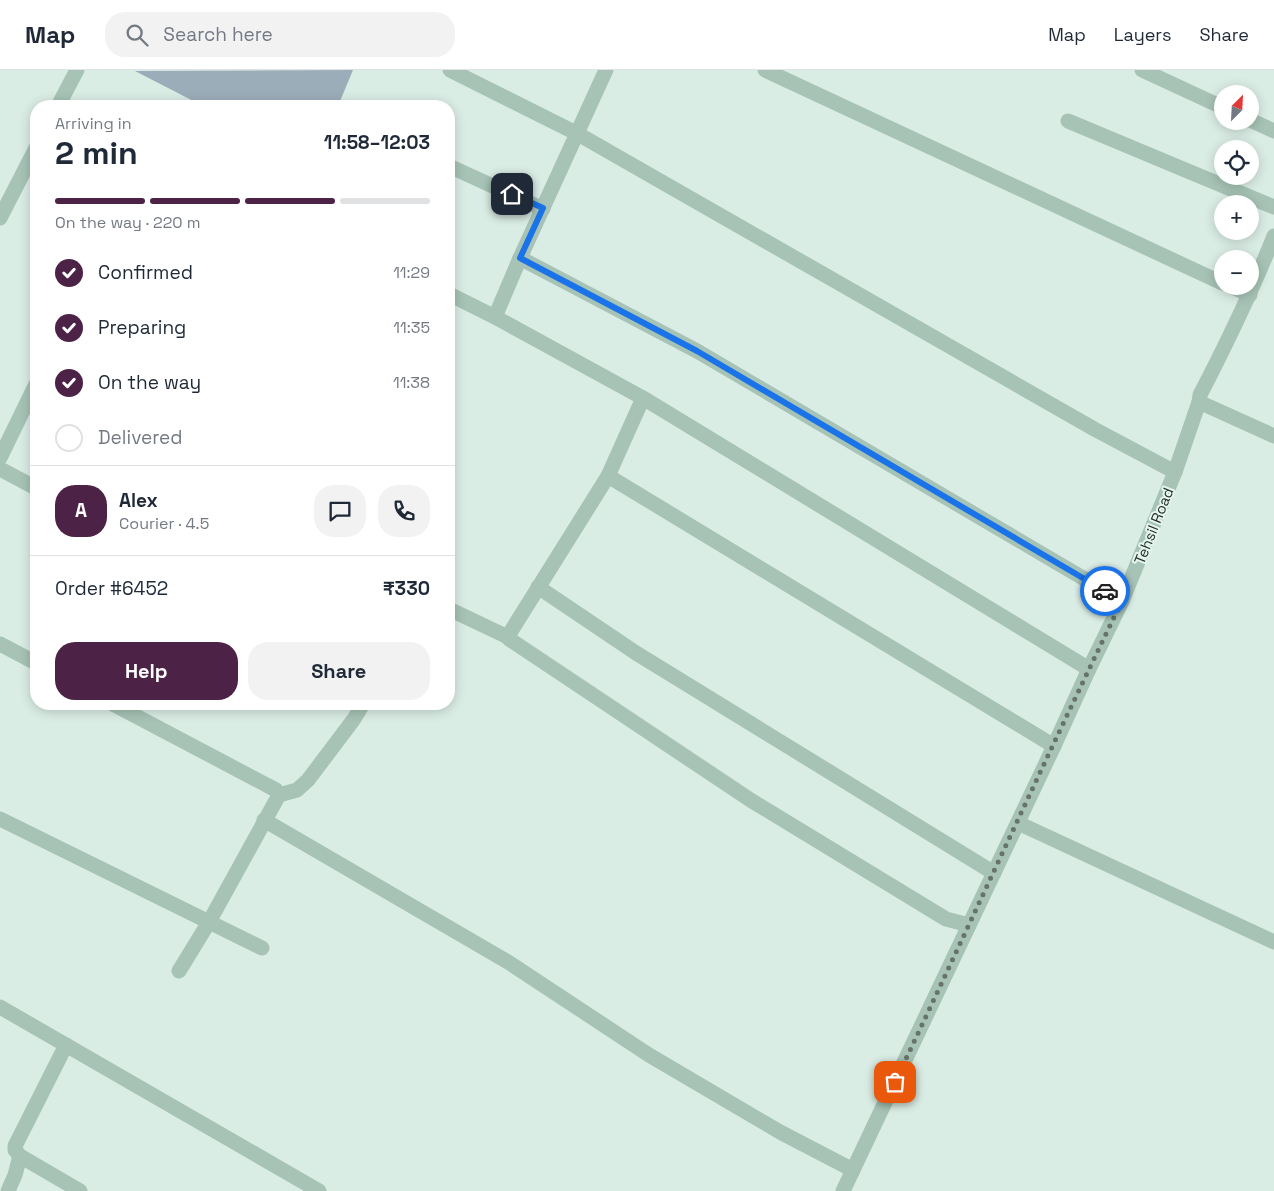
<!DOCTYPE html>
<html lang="en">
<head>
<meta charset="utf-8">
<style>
	body { margin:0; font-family:"Space Grotesk",sans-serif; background:#f2f2f3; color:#1f2937; height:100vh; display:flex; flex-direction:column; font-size:19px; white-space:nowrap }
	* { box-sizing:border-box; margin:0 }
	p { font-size:16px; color:#747a83 }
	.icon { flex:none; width:28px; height:28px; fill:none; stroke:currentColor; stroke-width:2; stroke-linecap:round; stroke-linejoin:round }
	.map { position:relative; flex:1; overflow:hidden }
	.drawer { position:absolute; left:30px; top:30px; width:425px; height:610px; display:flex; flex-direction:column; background:#fff; border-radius:20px; box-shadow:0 2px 12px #0003 }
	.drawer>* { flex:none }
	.needle { width:32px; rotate:24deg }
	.buttons { position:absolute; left:1214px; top:15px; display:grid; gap:10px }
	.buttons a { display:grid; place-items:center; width:45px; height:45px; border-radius:50%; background:#fff; box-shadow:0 2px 12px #0003; font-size:25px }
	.pin { position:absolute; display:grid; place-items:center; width:42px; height:42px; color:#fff; margin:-21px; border-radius:10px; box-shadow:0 2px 8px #0006 }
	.courier { position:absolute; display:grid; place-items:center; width:50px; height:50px; margin:-25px; border:4px solid #1a73e8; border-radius:50%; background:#fff; color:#222; box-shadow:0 1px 6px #0007 }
	.summary em { font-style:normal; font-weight:600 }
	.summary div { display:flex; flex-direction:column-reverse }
	.summary { display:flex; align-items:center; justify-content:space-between; height:85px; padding:0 25px }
	h1 { font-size:32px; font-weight:600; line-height:38px }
	.bar { display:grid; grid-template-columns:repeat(4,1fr); gap:8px 5px; align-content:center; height:60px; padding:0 25px }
	.bar i { height:6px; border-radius:4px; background:#e0e1e3 }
	.bar .selected { background:#4c2246 }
	.bar p { grid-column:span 4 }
	.line { display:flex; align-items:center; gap:12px; padding:0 25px; border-top:1px solid #e0e1e3 }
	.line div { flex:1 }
	.round { display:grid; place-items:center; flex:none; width:52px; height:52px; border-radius:20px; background:#f2f2f3 }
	ol { padding:0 25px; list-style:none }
	li { display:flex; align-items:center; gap:15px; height:55px }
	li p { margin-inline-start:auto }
	li .icon { padding:5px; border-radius:50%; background:#4c2246; color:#fff; stroke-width:4 }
	li:last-child { color:#747a83 }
	li i { width:28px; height:28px; border:2px solid #e0e1e3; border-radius:50% }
	.primary-button { display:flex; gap:10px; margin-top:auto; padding:10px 25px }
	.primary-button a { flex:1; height:58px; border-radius:20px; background:#4c2246; color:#fff; font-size:20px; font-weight:600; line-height:58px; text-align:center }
	.primary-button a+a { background:#f2f2f3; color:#1f2937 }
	header { display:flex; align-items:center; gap:30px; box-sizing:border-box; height:70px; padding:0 25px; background:#fff; border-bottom:1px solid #e0e1e3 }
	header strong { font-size:24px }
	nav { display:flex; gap:28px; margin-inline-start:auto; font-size:18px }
	.search { width:350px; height:45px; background:#f2f2f3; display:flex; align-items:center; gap:12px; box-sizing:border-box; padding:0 18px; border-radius:20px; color:#747a83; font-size:19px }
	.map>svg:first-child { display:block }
	.green { fill:#9cadba }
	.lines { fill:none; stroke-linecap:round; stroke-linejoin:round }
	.minor { stroke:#a7c3b6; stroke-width:15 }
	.done { stroke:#66736c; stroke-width:5; stroke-dasharray:0 9 }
	.route { stroke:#1a73e8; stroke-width:6 }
	.labels { text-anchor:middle; stroke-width:4; stroke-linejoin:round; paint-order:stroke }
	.street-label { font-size:15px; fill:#27312b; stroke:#e5f6ef }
</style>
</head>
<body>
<header>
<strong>Map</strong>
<div class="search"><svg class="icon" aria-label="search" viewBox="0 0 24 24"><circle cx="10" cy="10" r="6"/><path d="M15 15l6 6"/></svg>Search here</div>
<nav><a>Map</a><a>Layers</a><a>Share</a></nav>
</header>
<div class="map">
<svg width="1274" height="1121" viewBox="0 0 1274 1121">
	<rect width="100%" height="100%" fill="#daede5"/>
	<path class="green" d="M353,0L338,36H203L135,1Z"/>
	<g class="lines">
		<g class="minor">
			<path d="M450,0L578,64L1096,360L1175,402"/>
			<path d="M765,0L1222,213"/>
			<path d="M1142,0L1222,37"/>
			<path d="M58,36L77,0"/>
			<path d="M1250,50L1274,61"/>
			<path d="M1068,51L1274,137"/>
			<path d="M449,96L543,139"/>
			<path d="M0,148L36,78"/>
			<path d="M520,188L697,281L1122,531"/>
			<path d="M1230,216L1250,225"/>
			<path d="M449,224L495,247L643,328L1089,599"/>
			<path d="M495,247L520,188L606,0"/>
			<path d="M643,328L608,406L508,566L509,569L752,731L946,849L969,855"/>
			<path d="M1199,332L1274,366"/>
			<path d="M0,388L36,314"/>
			<path d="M0,399L36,418"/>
			<path d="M608,406L1054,676"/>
			<path d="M538,517L636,583L994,803"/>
			<path d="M449,539L508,567"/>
			<path d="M0,574L36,593"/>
			<path d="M113,634L276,720L279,725"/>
			<path d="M0,749L262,878"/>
			<path d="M264,750L508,892L649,985L780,1062L853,1100"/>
			<path d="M1018,753L1274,872"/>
			<path d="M179,901L209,852L279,725L297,720L308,710L354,649L363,634"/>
			<path d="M0,937L319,1121"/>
			<path d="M66,975L15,1076V1080L20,1086L80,1121"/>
			<path d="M8,1121L15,1105L20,1086"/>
			<path d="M843,1121L1054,676L1089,599L1122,531L1175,402L1199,332L1200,325C1227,273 1252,221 1274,166"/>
		</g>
	</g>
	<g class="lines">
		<path class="done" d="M895,1012C971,852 1044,691 1122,531L1105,521"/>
		<path class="route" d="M512,124L543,138L520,188L697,281L1105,521"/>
	</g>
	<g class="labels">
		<g class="street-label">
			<text transform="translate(1154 456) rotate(-68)" y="5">Tehsil Road</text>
		</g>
	</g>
</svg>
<div class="buttons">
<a><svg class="needle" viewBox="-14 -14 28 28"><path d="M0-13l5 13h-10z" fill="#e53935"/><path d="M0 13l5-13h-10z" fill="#747a83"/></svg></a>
<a><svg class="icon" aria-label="locate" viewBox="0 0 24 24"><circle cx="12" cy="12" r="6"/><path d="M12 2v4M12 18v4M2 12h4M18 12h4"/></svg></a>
<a>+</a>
<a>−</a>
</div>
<div class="pin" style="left:895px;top:1012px;background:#ea580c"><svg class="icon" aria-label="bag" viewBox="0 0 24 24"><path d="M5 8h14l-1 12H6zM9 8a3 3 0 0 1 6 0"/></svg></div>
<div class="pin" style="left:512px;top:124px;background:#1f2937"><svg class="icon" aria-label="home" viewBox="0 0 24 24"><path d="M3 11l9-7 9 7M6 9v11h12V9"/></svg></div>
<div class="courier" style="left:1105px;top:521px"><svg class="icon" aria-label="car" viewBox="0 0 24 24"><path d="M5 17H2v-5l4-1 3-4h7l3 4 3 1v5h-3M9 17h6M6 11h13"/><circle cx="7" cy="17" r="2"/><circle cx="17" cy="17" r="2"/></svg></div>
<section class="drawer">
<div class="summary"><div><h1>2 min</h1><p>Arriving in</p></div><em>11:58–12:03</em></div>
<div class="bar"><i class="selected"></i><i class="selected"></i><i class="selected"></i><i></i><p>On the way · 220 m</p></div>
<ol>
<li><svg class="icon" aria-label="check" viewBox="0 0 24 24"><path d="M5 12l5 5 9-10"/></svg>Confirmed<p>11:29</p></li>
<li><svg class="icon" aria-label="check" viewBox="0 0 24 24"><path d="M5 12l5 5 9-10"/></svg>Preparing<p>11:35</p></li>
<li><svg class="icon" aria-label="check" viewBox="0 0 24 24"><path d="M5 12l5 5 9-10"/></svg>On the way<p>11:38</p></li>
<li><i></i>Delivered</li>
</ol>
<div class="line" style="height:90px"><b class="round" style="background:#4c2246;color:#fff">A</b><div><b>Alex</b><p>Courier · 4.5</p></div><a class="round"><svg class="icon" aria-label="chat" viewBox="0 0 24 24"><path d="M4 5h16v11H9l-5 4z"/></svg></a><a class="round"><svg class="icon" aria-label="phone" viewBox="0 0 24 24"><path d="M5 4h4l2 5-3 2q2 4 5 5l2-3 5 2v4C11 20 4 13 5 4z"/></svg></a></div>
<div class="line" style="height:65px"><div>Order #6452</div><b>₹330</b></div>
<div class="primary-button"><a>Help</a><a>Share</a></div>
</section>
</div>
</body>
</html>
